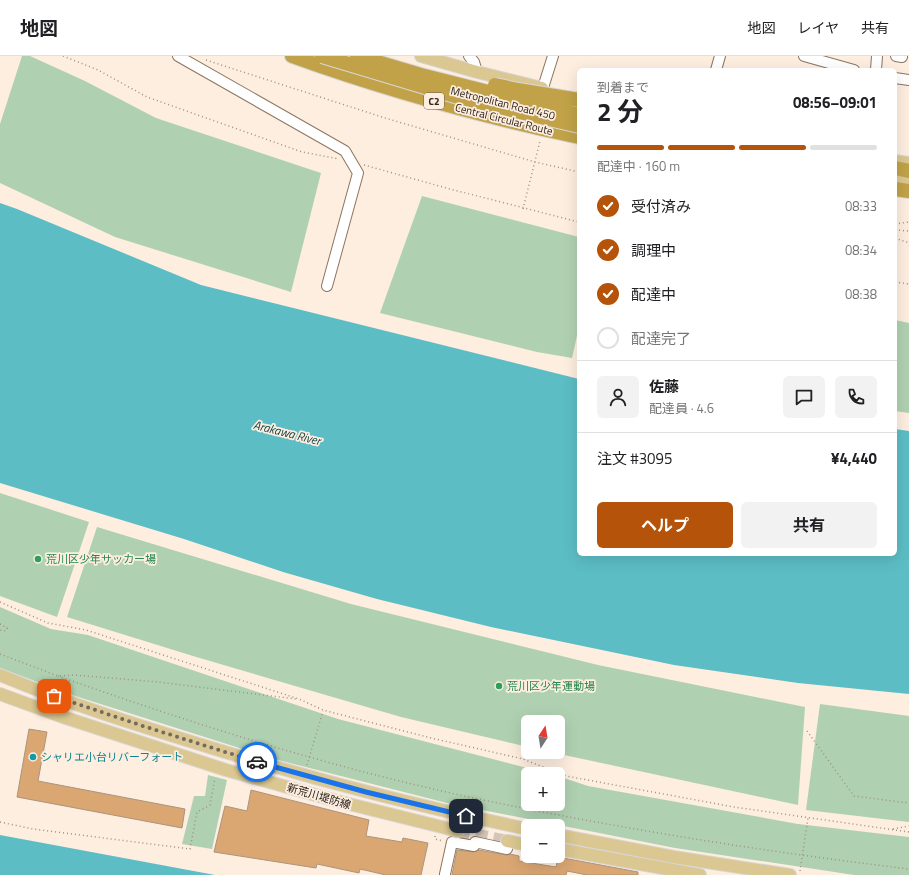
<!DOCTYPE html>
<html lang="ja">
<head>
<meta charset="utf-8">
<style>
	body { margin:0; font-family:"Titillium Web","Noto Sans JP",sans-serif; background:#f2f2f2; color:#202124; height:100vh; display:flex; flex-direction:column; font-size:15px; white-space:nowrap }
	* { box-sizing:border-box; margin:0 }
	p { font-size:13px; color:#757577 }
	.icon { flex:none; width:22px; height:22px; fill:none; stroke:currentColor; stroke-width:2; stroke-linecap:round; stroke-linejoin:round }
	.map { position:relative; flex:1; overflow:hidden }
	.details { position:absolute; left:577px; top:12px; width:320px; height:488px; display:flex; flex-direction:column; background:#fff; border-radius:6px; box-shadow:0 4px 16px #0002 }
	.details>* { flex:none }
	.needle { width:26px; rotate:12deg }
	.tools { position:absolute; left:521px; top:659px; display:grid; gap:8px }
	.tools a { display:grid; place-items:center; width:44px; height:44px; border-radius:6px; background:#fff; box-shadow:0 4px 16px #0002; font-size:20px }
	.pin { position:absolute; display:grid; place-items:center; width:34px; height:34px; color:#fff; margin:-17px; border-radius:8px; box-shadow:0 2px 6px #0006 }
	.courier { position:absolute; display:grid; place-items:center; width:40px; height:40px; margin:-20px; border:3px solid #1a73e8; border-radius:50%; background:#fff; color:#222; box-shadow:0 1px 5px #0007 }
	.headline em { font-style:normal; font-weight:700 }
	.headline div { display:flex; flex-direction:column-reverse }
	.headline { display:flex; align-items:center; justify-content:space-between; height:68px; padding:0 20px }
	h1 { font-size:26px; font-weight:700; line-height:30px }
	.bar { display:grid; grid-template-columns:repeat(4,1fr); gap:6px 4px; align-content:center; height:48px; padding:0 20px }
	.bar i { height:5px; border-radius:3px; background:#e0e0e0 }
	.bar .on { background:#b45309 }
	.bar p { grid-column:span 4 }
	.line { display:flex; align-items:center; gap:10px; padding:0 20px; border-top:1px solid #e0e0e0 }
	.line div { flex:1 }
	.round { display:grid; place-items:center; flex:none; width:42px; height:42px; border-radius:6px; background:#f2f2f2 }
	ol { padding:0 20px; list-style:none }
	li { display:flex; align-items:center; gap:12px; height:44px }
	li p { margin-inline-start:auto }
	li .icon { padding:4px; border-radius:50%; background:#b45309; color:#fff; stroke-width:4 }
	li:last-child { color:#757577 }
	li i { width:22px; height:22px; border:2px solid #e0e0e0; border-radius:50% }
	.cta { display:flex; gap:8px; margin-top:auto; padding:8px 20px }
	.cta a { flex:1; height:46px; border-radius:6px; background:#b45309; color:#fff; font-size:16px; font-weight:700; line-height:46px; text-align:center }
	.cta a+a { background:#f2f2f2; color:#202124 }
	header { display:flex; align-items:center; gap:24px; box-sizing:border-box; height:56px; padding:0 20px; background:#fff; border-bottom:1px solid #e0e0e0 }
	header strong { font-size:19px }
	nav { display:flex; gap:22px; margin-inline-start:auto; font-size:14px }
	.map>svg:first-child { display:block }
	.green { fill:#b0d1b1 }
	.water { fill:#5cbdc5 }
	.building { fill:#daa672; stroke:#ab947e }
	.lines { fill:none; stroke-linecap:round; stroke-linejoin:round }
	.major-tunnel { stroke:#d3c5b8; stroke-width:12; stroke-dasharray:12 6; stroke-linecap:butt }
	.minor-casing { stroke:#8b755f; stroke-width:12 }
	.major-casing { stroke:#d9d7d6; stroke-width:14 }
	.highway-casing { stroke:#d9d7d6; stroke-width:16 }
	.path { stroke:#9d9185; stroke-width:1.5; stroke-dasharray:1 3; stroke-linecap:butt }
	.minor { stroke:#fff; stroke-width:10 }
	.major { stroke:#dac791; stroke-width:12 }
	.highway { stroke:#c1a248; stroke-width:14 }
	.highway-bridge-casing { stroke:#d9d7d6; stroke-width:16; stroke-linecap:butt }
	.highway-bridge { stroke:#c1a248; stroke-width:14 }
	.done { stroke:#756a5f; stroke-width:4; stroke-dasharray:0 7.2 }
	.route { stroke:#1a73e8; stroke-width:5 }
	.leisure-dot { fill:#2e9e5b; stroke:#fdeee0; stroke-width:1.5 }
	.culture-dot { fill:#0f9aa8; stroke:#fdeee0; stroke-width:1.5 }
	.labels { text-anchor:middle; stroke-width:3.5; stroke-linejoin:round; paint-order:stroke }
	.shield { fill:#fdeee0; stroke:#6b6055; stroke-width:1 }
	.shield-label { font-size:10px; font-weight:bold; fill:#2c231a }
	.street-label { font-size:11px; fill:#2c231a; stroke:#fdeee0 }
	.leisure-label { font-size:11px; fill:#27864d; stroke:#fdeee0; text-anchor:start }
	.culture-label { font-size:11px; fill:#0d838f; stroke:#fdeee0; text-anchor:start }
	.water-label { font-size:12px; font-style:italic; fill:#0c3b3f; stroke:#fdeee0 }
</style>
</head>
<body>
<header>
<strong>地図</strong>
<nav><a>地図</a><a>レイヤ</a><a>共有</a></nav>
</header>
<div class="map">
<svg width="909" height="819" viewBox="0 0 909 819">
	<rect width="100%" height="100%" fill="#fdeee0"/>
	<g class="green">
		<path d="M22,0H30L85,25L156,62L321,117L291,236L115,181L0,127V68Z"/>
		<path d="M422,140L579,181V271L572,302L537,296L380,257Z"/>
		<path d="M895,264L909,267V357L895,355Z"/>
		<path d="M0,437L89,466L57,561L0,540Z"/>
		<path d="M97,471L351,548L598,609L805,651L798,749L550,696H558V666H528V691L401,661L193,600L67,561Z"/>
		<path d="M0,551L51,573L88,579L338,663L550,718H528V748H558V720L588,730L798,768L909,781V819H854L675,792L447,747L274,703L72,639L0,612Z"/>
		<path d="M820,648L909,660V766L806,754Z"/>
		<path d="M208,719L227,724L212,793L182,788L194,740H205Z"/>
	</g>
	<g class="water">
		<path d="M0,147L17,153L201,229L579,323V498H895V373L909,375V638L798,627L674,609L491,571L377,543L283,516L184,483L0,427Z"/>
		<path d="M0,779L215,819H0Z"/>
	</g>
	<g class="building">
		<path d="M29,673L47,676L38,725L185,753L182,772L17,741Z"/>
		<path d="M251,734L369,764L366,780L402,786L403,782L428,787L421,819H386L360,813L359,817L317,808L316,812L214,796L225,750L247,755Z"/>
		<path d="M457,794L473,796L479,794L506,799L510,798L519,800V805L556,811L558,801L638,816V819H587L567,815L566,819H452Z"/>
	</g>
	<g class="lines">
		<path class="major-tunnel" d="M458,775L507,785"/>
		<g class="minor-casing">
			<g id="minor">
				<path d="M178,0L345,95L358,117L327,230"/>
				<path d="M469,0L474,6L477,16"/>
				<path d="M804,0L854,14"/>
				<path d="M896,0L902,1"/>
				<path d="M716,14L720,0"/>
				<path d="M876,14L877,0"/>
				<path d="M895,22L909,24"/>
				<path d="M541,38L553,0"/>
				<path d="M445,818L452,786L474,790L475,786L507,793"/>
			</g>
		</g>
		<g class="major-casing">
			<g id="major">
				<path d="M421,0L477,16L542,32"/>
				<path d="M895,105L909,107"/>
				<path d="M895,123L909,125"/>
				<path d="M0,619C69,648 140,670 212,692C316,724 421,751 528,773"/>
				<path d="M0,638L63,661L226,714L337,745L458,775"/>
				<path d="M558,779L674,801L790,819"/>
				<path d="M507,785L528,789"/>
				<path d="M558,793L700,819"/>
			</g>
		</g>
		<g class="highway-casing">
			<g id="highway">
				<path d="M292,0C386,34 481,60 579,81"/>
				<path d="M895,112L909,115"/>
				<path d="M895,133L909,135"/>
			</g>
		</g>
		<g class="path">
			<path d="M63,0L98,14L147,41L302,96L339,103"/>
			<path d="M206,4L385,62L535,106L579,116"/>
			<path d="M364,109L450,133L579,166"/>
			<path d="M523,153L540,85"/>
			<path d="M895,168L909,166"/>
			<path d="M895,174L909,175"/>
			<path d="M895,182L909,187"/>
			<path d="M895,226L909,228"/>
			<path d="M0,546L48,567L86,574L299,643L323,654L431,682L523,703L566,720L734,751L909,776"/>
			<path d="M0,568L7,572L6,575L0,574"/>
			<path d="M0,598L58,620L75,619L158,626L296,643"/>
			<path d="M58,620C199,670 342,715 488,745C628,774 768,796 909,813"/>
			<path d="M807,675L854,740L909,747"/>
			<path d="M307,709L323,655"/>
			<path d="M0,766L33,773L190,793L197,756L210,749L215,722"/>
			<path d="M893,773L909,770"/>
			<path d="M435,780V783L443,785"/>
			<path d="M800,815L808,762"/>
		</g>
		<use href="#minor" class="minor"/>
		<use href="#major" class="major"/>
		<use href="#highway" class="highway"/>
		<g class="highway-bridge-casing">
			<g id="highway-bridge">
				<path d="M322,0L465,43L579,70"/>
				<path d="M357,0L421,19L579,59"/>
				<path d="M495,29L518,34L579,44"/>
			</g>
		</g>
		<use href="#highway-bridge" class="highway-bridge"/>
	</g>
	<g class="lines">
		<path class="done" d="M54,640L146,671L257,706"/>
		<path class="route" d="M257,706L366,736L466,760"/>
	</g>
	<g class="leisure-dot">
		<circle cx="38" cy="503" r="4"/>
		<circle cx="499" cy="630" r="4"/>
	</g>
	<circle class="culture-dot" cx="33" cy="701" r="4"/>
	<g class="labels">
		<rect class="shield" x="424" y="37" width="20" height="16" rx="3"/>
		<g class="shield-label">
			<text x="434" y="49">C2</text>
		</g>
		<g class="street-label">
			<text transform="translate(503 47) rotate(14)" y="4">Metropolitan Road 450</text>
			<text transform="translate(504 63) rotate(14)" y="4">Central Circular Route</text>
			<text transform="translate(319 740) rotate(16)" y="4">新荒川堤防線</text>
		</g>
		<g class="leisure-label">
			<text x="46" y="507">荒川区少年サッカー場</text>
			<text x="507" y="634">荒川区少年運動場</text>
		</g>
		<g class="culture-label">
			<text x="41" y="705">シャリエ小台リバーフォート</text>
		</g>
		<g class="water-label">
			<text transform="translate(287 377) rotate(14)" y="4">Arakawa River</text>
		</g>
	</g>
</svg>
<div class="tools">
<a><svg class="needle" viewBox="-14 -14 28 28"><path d="M0-13l5 13h-10z" fill="#e53935"/><path d="M0 13l5-13h-10z" fill="#757577"/></svg></a>
<a>+</a>
<a>−</a>
</div>
<div class="pin" style="left:54px;top:640px;background:#ea580c"><svg class="icon" aria-label="bag" viewBox="0 0 24 24"><path d="M5 8h14l-1 12H6zM9 8a3 3 0 0 1 6 0"/></svg></div>
<div class="pin" style="left:466px;top:760px;background:#1f2937"><svg class="icon" aria-label="home" viewBox="0 0 24 24"><path d="M3 11l9-7 9 7M6 9v11h12V9"/></svg></div>
<div class="courier" style="left:257px;top:706px"><svg class="icon" aria-label="car" viewBox="0 0 24 24"><path d="M5 17H2v-5l4-1 3-4h7l3 4 3 1v5h-3M9 17h6M6 11h13"/><circle cx="7" cy="17" r="2"/><circle cx="17" cy="17" r="2"/></svg></div>
<section class="details">
<div class="headline"><div><h1>2 分</h1><p>到着まで</p></div><em>08:56–09:01</em></div>
<div class="bar"><i class="on"></i><i class="on"></i><i class="on"></i><i></i><p>配達中 · 160 m</p></div>
<ol>
<li><svg class="icon" aria-label="check" viewBox="0 0 24 24"><path d="M5 12l5 5 9-10"/></svg>受付済み<p>08:33</p></li>
<li><svg class="icon" aria-label="check" viewBox="0 0 24 24"><path d="M5 12l5 5 9-10"/></svg>調理中<p>08:34</p></li>
<li><svg class="icon" aria-label="check" viewBox="0 0 24 24"><path d="M5 12l5 5 9-10"/></svg>配達中<p>08:38</p></li>
<li><i></i>配達完了</li>
</ol>
<div class="line" style="height:72px"><a class="round"><svg class="icon" aria-label="person" viewBox="0 0 24 24"><circle cx="12" cy="8" r="4"/><path d="M4 21q1-7 8-7t8 7"/></svg></a><div><b>佐藤</b><p>配達員 · 4.6</p></div><a class="round"><svg class="icon" aria-label="chat" viewBox="0 0 24 24"><path d="M4 5h16v11H9l-5 4z"/></svg></a><a class="round"><svg class="icon" aria-label="phone" viewBox="0 0 24 24"><path d="M5 4h4l2 5-3 2q2 4 5 5l2-3 5 2v4C11 20 4 13 5 4z"/></svg></a></div>
<div class="line" style="height:52px"><div>注文 #3095</div><b>¥4,440</b></div>
<div class="cta"><a>ヘルプ</a><a>共有</a></div>
</section>
</div>
</body>
</html>
